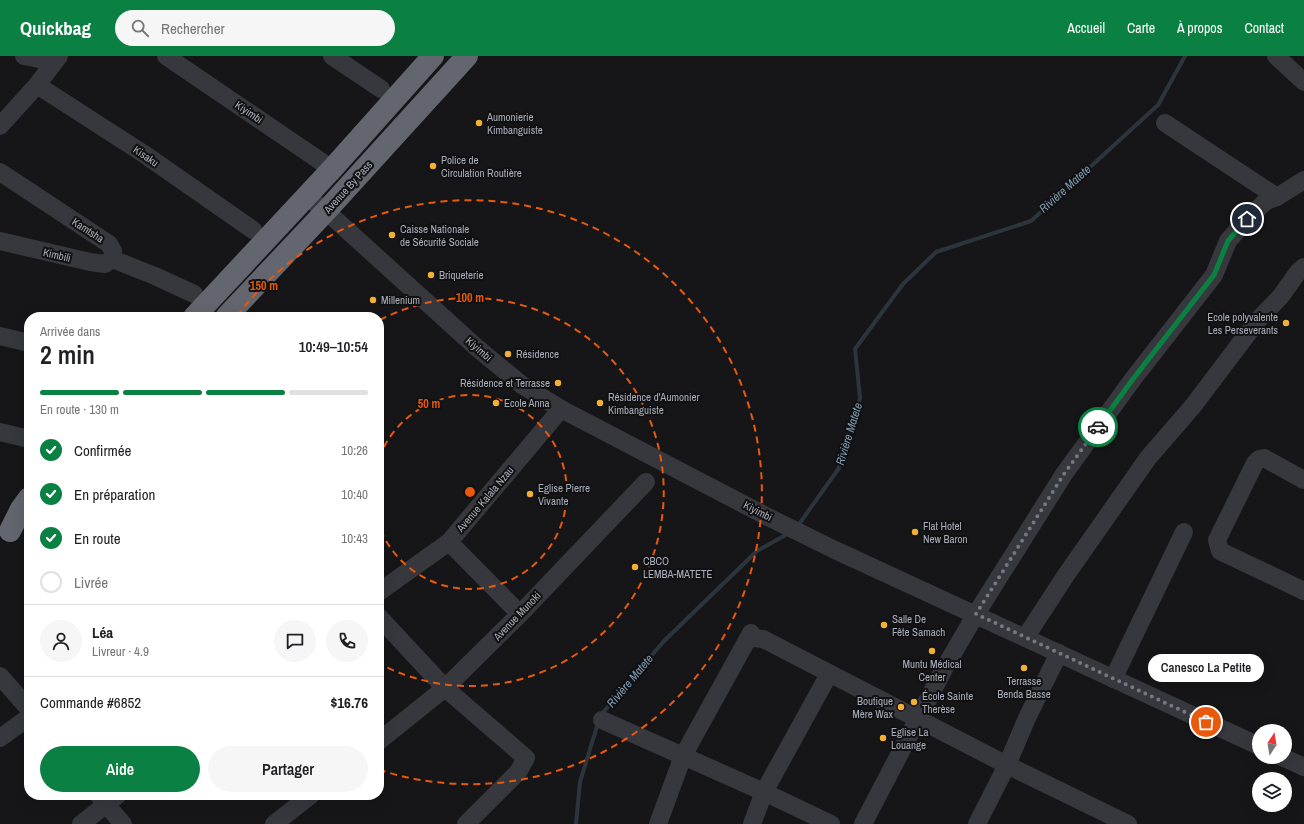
<!DOCTYPE html>
<html lang="fr">
<head>
<meta charset="utf-8">
<style>
	body { margin:0; font-family:"Archivo Narrow",sans-serif; background:#f6f6f6; color:#202124; height:100vh; display:flex; flex-direction:column; font-size:15px; white-space:nowrap }
	* { box-sizing:border-box; margin:0 }
	p { font-size:13px; color:#757577 }
	.icon { flex:none; width:22px; height:22px; fill:none; stroke:currentColor; stroke-width:2; stroke-linecap:round; stroke-linejoin:round }
	.map { position:relative; flex:1; overflow:hidden }
	.details { position:absolute; left:24px; top:256px; width:360px; height:488px; display:flex; flex-direction:column; background:#fff; border-radius:16px; box-shadow:0 4px 16px #0002 }
	.details>* { flex:none }
	.needle { width:26px; rotate:12deg }
	.controls { position:absolute; left:1252px; top:668px; display:grid; gap:8px }
	.controls a { display:grid; place-items:center; width:40px; height:40px; border-radius:50%; background:#fff; box-shadow:0 4px 16px #0002; font-size:20px }
	.pin { position:absolute; display:grid; place-items:center; width:34px; height:34px; color:#fff; margin:-17px; border:2px solid #fff; border-radius:50%; box-shadow:0 1px 4px #0007 }
	.courier { position:absolute; display:grid; place-items:center; width:40px; height:40px; margin:-20px; border:3px solid #0b8043; border-radius:50%; background:#fff; color:#222; box-shadow:0 1px 5px #0007 }
	.bubble { position:absolute; height:28px; border-radius:14px; background:#fff; box-shadow:0 4px 16px #0002; font-size:13px; font-weight:600; line-height:28px; text-align:center }
	.head em { font-style:normal; font-weight:600 }
	.head div { display:flex; flex-direction:column-reverse }
	.head { display:flex; align-items:center; justify-content:space-between; height:68px; padding:0 16px }
	h1 { font-size:26px; font-weight:600; line-height:30px }
	.bar { display:grid; grid-template-columns:repeat(4,1fr); gap:6px 4px; align-content:center; height:48px; padding:0 16px }
	.bar i { height:5px; border-radius:3px; background:#e0e0e0 }
	.bar .on { background:#0b8043 }
	.bar p { grid-column:span 4 }
	.line { display:flex; align-items:center; gap:10px; padding:0 16px; border-top:1px solid #e0e0e0 }
	.line div { flex:1 }
	.round { display:grid; place-items:center; flex:none; width:42px; height:42px; border-radius:21px; background:#f6f6f6 }
	ol { padding:0 16px; list-style:none }
	li { display:flex; align-items:center; gap:12px; height:44px }
	li p { margin-inline-start:auto }
	li .icon { padding:4px; border-radius:50%; background:#0b8043; color:#fff; stroke-width:4 }
	li:last-child { color:#757577 }
	li i { width:22px; height:22px; border:2px solid #e0e0e0; border-radius:50% }
	.cta { display:flex; gap:8px; margin-top:auto; padding:8px 16px }
	.cta a { flex:1; height:46px; border-radius:24px; background:#0b8043; color:#fff; font-size:16px; font-weight:600; line-height:46px; text-align:center }
	.cta a+a { background:#f6f6f6; color:#202124 }
	header { display:flex; align-items:center; gap:24px; box-sizing:border-box; height:56px; padding:0 20px; background:#0b8043; color:#fff }
	header strong { font-size:19px }
	nav { display:flex; gap:22px; margin-inline-start:auto; font-size:14px }
	.search { width:280px; height:36px; background:#f6f6f6; display:flex; align-items:center; gap:10px; box-sizing:border-box; padding:0 14px; border-radius:22px; color:#757577; font-size:15px }
	.map>svg:first-child { display:block }
	.lines { fill:none; stroke-linecap:round; stroke-linejoin:round }
	.stream { stroke:#2c353c; stroke-width:4 }
	.minor { stroke:#37383d; stroke-width:18 }
	.highway { stroke:#63666e; stroke-width:22 }
	.done { stroke:#757880; stroke-width:4; stroke-dasharray:0 7.2 }
	.route { stroke:#0b8043; stroke-width:5 }
	.ring { fill:none; stroke:#e8590c; stroke-width:2; stroke-dasharray:7 5 }
	.poi-dot { fill:#f2b134; stroke:#111113; stroke-width:1.5 }
	.labels { text-anchor:middle; stroke-width:4; stroke-linejoin:round; paint-order:stroke }
	.street-label { font-size:11px; fill:#a8adb8; stroke:#111113 }
	.poi-label { font-size:11px; fill:#a8adb8; stroke:#111113; text-anchor:start }
	.water-label { font-size:12px; font-style:italic; fill:#7f9bb3; stroke:#111113 }
	.centre { fill:#e8590c; stroke:#111113; stroke-width:2 }
	.ring-label { font-size:12px; text-anchor:middle; font-weight:bold; fill:#e8590c; stroke:#111113; stroke-width:4; stroke-linejoin:round; paint-order:stroke }
</style>
</head>
<body>
<header>
<strong>Quickbag</strong>
<div class="search"><svg class="icon" aria-label="search" viewBox="0 0 24 24"><circle cx="10" cy="10" r="6"/><path d="M15 15l6 6"/></svg>Rechercher</div>
<nav><a>Accueil</a><a>Carte</a><a>À propos</a><a>Contact</a></nav>
</header>
<div class="map">
<svg width="1304" height="768" viewBox="0 0 1304 768">
	<rect width="100%" height="100%" fill="#161618"/>
	<g class="lines">
		<g class="stream">
			<path d="M797,471L839,412L860,342L855,293L903,228L936,196L1031,165L1158,49L1185,0"/>
			<path d="M601,659L664,585L757,495L789,477"/>
			<path d="M576,768L580,726L598,667"/>
		</g>
		<g class="minor">
			<path d="M24,0L54,6"/>
			<path d="M166,0L332,113"/>
			<path d="M332,0L381,33"/>
			<path d="M1276,0L1304,26"/>
			<path d="M37,29L144,98L253,174"/>
			<path d="M1165,67L1277,141"/>
			<path d="M0,70L37,29L59,0"/>
			<path d="M0,116L109,188L113,195L112,203"/>
			<path d="M307,141L326,155L476,291L522,329L561,353L772,463L835,494L1259,690"/>
			<path d="M0,185L90,206L105,208L112,203"/>
			<path d="M112,203L155,220L194,238"/>
			<path d="M0,280L29,287"/>
			<path d="M0,376L29,383"/>
			<path d="M1304,424L1264,402L1259,403L1255,407L1217,484L1220,495L1304,535"/>
			<path d="M449,486L520,558"/>
			<path d="M379,536L449,486L561,353"/>
			<path d="M379,561L445,632L526,702L518,716L466,768"/>
			<path d="M1025,582L1066,519L1148,402L1193,350L1258,264L1281,240L1298,216L1304,211"/>
			<path d="M0,620L29,653"/>
			<path d="M1113,623L1184,476"/>
			<path d="M602,664L764,736L831,768"/>
			<path d="M0,682L29,661"/>
			<path d="M379,685L445,632L520,558L646,426"/>
			<path d="M1282,701L1304,711"/>
			<path d="M99,740L123,768"/>
			<path d="M81,768L118,739"/>
			<path d="M274,768L311,739"/>
			<path d="M658,768L683,700L751,577L754,582L763,583L1007,709L1128,768"/>
			<path d="M752,768L764,736L829,618"/>
			<path d="M863,768L945,611L976,558L1064,418L1133,323L1214,219L1228,185L1247,163L1266,145L1277,141L1304,124"/>
			<path d="M977,768L1007,709L1027,662L1059,597"/>
		</g>
		<g class="highway">
			<path d="M194,261L332,113L433,0"/>
			<path d="M226,261L326,155L467,0"/>
			<path d="M10,475L21,453L29,442"/>
		</g>
	</g>
	<g class="lines">
		<path class="done" d="M1098,371L1064,418L976,558L1206,666"/>
		<path class="route" d="M1098,371L1133,323L1214,219L1228,185L1247,163"/>
	</g>
	<g class="ring">
		<path d="M379 402A97 97 0 1 1 379 470"/>
		<path d="M380 264A194 194 0 1 1 380 608"/>
		<path d="M237 260A292 292 0 1 1 380 714"/>
	</g>
	<g class="poi-dot">
		<circle cx="479" cy="67" r="4"/>
		<circle cx="433" cy="110" r="4"/>
		<circle cx="392" cy="179" r="4"/>
		<circle cx="431" cy="219" r="4"/>
		<circle cx="373" cy="244" r="4"/>
		<circle cx="1286" cy="267" r="4"/>
		<circle cx="508" cy="298" r="4"/>
		<circle cx="558" cy="327" r="4"/>
		<circle cx="496" cy="347" r="4"/>
		<circle cx="600" cy="347" r="4"/>
		<circle cx="530" cy="438" r="4"/>
		<circle cx="915" cy="476" r="4"/>
		<circle cx="635" cy="511" r="4"/>
		<circle cx="884" cy="569" r="4"/>
		<circle cx="932" cy="595" r="4"/>
		<circle cx="1024" cy="612" r="4"/>
		<circle cx="914" cy="646" r="4"/>
		<circle cx="901" cy="651" r="4"/>
		<circle cx="883" cy="682" r="4"/>
	</g>
	<g class="labels">
		<g class="street-label">
			<text transform="translate(249 56) rotate(34)" y="4">Kiyimbi</text>
			<text transform="translate(146 100) rotate(34)" y="4">Kisaku</text>
			<text transform="translate(348 131) rotate(-48)" y="4">Avenue By Pass</text>
			<text transform="translate(88 174) rotate(33)" y="4">Kamtsha</text>
			<text transform="translate(57 199) rotate(13)" y="4">Kimbili</text>
			<text transform="translate(479 293) rotate(41)" y="4">Kiyimbi</text>
			<text transform="translate(485 443) rotate(-50)" y="4">Avenue Kalala Nzau</text>
			<text transform="translate(758 455) rotate(27)" y="4">Kiyimbi</text>
			<text transform="translate(517 560) rotate(-46)" y="4">Avenue Munoki</text>
		</g>
		<g class="poi-label">
			<text x="487" y="65">Aumonierie<tspan x="487" dy="13">Kimbanguiste</tspan></text>
			<text x="441" y="108">Police de<tspan x="441" dy="13">Circulation Routière</tspan></text>
			<text x="400" y="177">Caisse Nationale<tspan x="400" dy="13">de Sécurité Sociale</tspan></text>
			<text x="439" y="223">Briqueterie</text>
			<text x="381" y="248">Millenium</text>
			<text x="1278" y="265" text-anchor="end">Ecole polyvalente<tspan x="1278" dy="13">Les Perseverants</tspan></text>
			<text x="516" y="302">Résidence</text>
			<text x="550" y="331" text-anchor="end">Résidence et Terrasse</text>
			<text x="608" y="345">Résidence d'Aumonier<tspan x="608" dy="13">Kimbanguiste</tspan></text>
			<text x="504" y="351">Ecole Anna</text>
			<text x="538" y="436">Eglise Pierre<tspan x="538" dy="13">Vivante</tspan></text>
			<text x="923" y="474">Flat Hotel<tspan x="923" dy="13">New Baron</tspan></text>
			<text x="643" y="509">CBCO<tspan x="643" dy="13">LEMBA-MATETE</tspan></text>
			<text x="892" y="567">Salle De<tspan x="892" dy="13">Fête Samach</tspan></text>
			<text x="932" y="612" text-anchor="middle">Muntu Médical<tspan x="932" dy="13">Center</tspan></text>
			<text x="1024" y="629" text-anchor="middle">Terrasse<tspan x="1024" dy="13">Benda Basse</tspan></text>
			<text x="922" y="644">École Sainte<tspan x="922" dy="13">Therèse</tspan></text>
			<text x="893" y="649" text-anchor="end">Boutique<tspan x="893" dy="13">Mère Wax</tspan></text>
			<text x="891" y="680">Eglise La<tspan x="891" dy="13">Louange</tspan></text>
		</g>
		<g class="water-label">
			<text transform="translate(1065 133) rotate(-42)" y="4">Rivière Matete</text>
			<text transform="translate(849 378) rotate(-73)" y="4">Rivière Matete</text>
			<text transform="translate(630 625) rotate(-50)" y="4">Rivière Matete</text>
		</g>
	</g>
	<circle cx="470" cy="436" r="6" class="centre"/>
	<g class="ring-label">
		<text x="264" y="234">150 m</text>
		<text x="470" y="246">100 m</text>
		<text x="429" y="352">50 m</text>
	</g>
</svg>
<div class="controls">
<a><svg class="needle" viewBox="-14 -14 28 28"><path d="M0-13l5 13h-10z" fill="#e53935"/><path d="M0 13l5-13h-10z" fill="#757577"/></svg></a>
<a><svg class="icon" aria-label="layers" viewBox="0 0 24 24"><path d="M12 4l9 5-9 5-9-5zM3 14l9 5 9-5"/></svg></a>
</div>
<div class="pin" style="left:1206px;top:666px;background:#ea580c"><svg class="icon" aria-label="bag" viewBox="0 0 24 24"><path d="M5 8h14l-1 12H6zM9 8a3 3 0 0 1 6 0"/></svg></div>
<div class="pin" style="left:1247px;top:163px;background:#1f2937"><svg class="icon" aria-label="home" viewBox="0 0 24 24"><path d="M3 11l9-7 9 7M6 9v11h12V9"/></svg></div>
<div class="courier" style="left:1098px;top:371px"><svg class="icon" aria-label="car" viewBox="0 0 24 24"><path d="M5 17H2v-5l4-1 3-4h7l3 4 3 1v5h-3M9 17h6M6 11h13"/><circle cx="7" cy="17" r="2"/><circle cx="17" cy="17" r="2"/></svg></div>
<div class="bubble" style="left:1148px;top:598px;width:116px">Canesco La Petite</div>
<section class="details">
<div class="head"><div><h1>2 min</h1><p>Arrivée dans</p></div><em>10:49–10:54</em></div>
<div class="bar"><i class="on"></i><i class="on"></i><i class="on"></i><i></i><p>En route · 130 m</p></div>
<ol>
<li><svg class="icon" aria-label="check" viewBox="0 0 24 24"><path d="M5 12l5 5 9-10"/></svg>Confirmée<p>10:26</p></li>
<li><svg class="icon" aria-label="check" viewBox="0 0 24 24"><path d="M5 12l5 5 9-10"/></svg>En préparation<p>10:40</p></li>
<li><svg class="icon" aria-label="check" viewBox="0 0 24 24"><path d="M5 12l5 5 9-10"/></svg>En route<p>10:43</p></li>
<li><i></i>Livrée</li>
</ol>
<div class="line" style="height:72px"><a class="round"><svg class="icon" aria-label="person" viewBox="0 0 24 24"><circle cx="12" cy="8" r="4"/><path d="M4 21q1-7 8-7t8 7"/></svg></a><div><b>Léa</b><p>Livreur · 4.9</p></div><a class="round"><svg class="icon" aria-label="chat" viewBox="0 0 24 24"><path d="M4 5h16v11H9l-5 4z"/></svg></a><a class="round"><svg class="icon" aria-label="phone" viewBox="0 0 24 24"><path d="M5 4h4l2 5-3 2q2 4 5 5l2-3 5 2v4C11 20 4 13 5 4z"/></svg></a></div>
<div class="line" style="height:52px"><div>Commande #6852</div><b>$16.76</b></div>
<div class="cta"><a>Aide</a><a>Partager</a></div>
</section>
</div>
</body>
</html>
